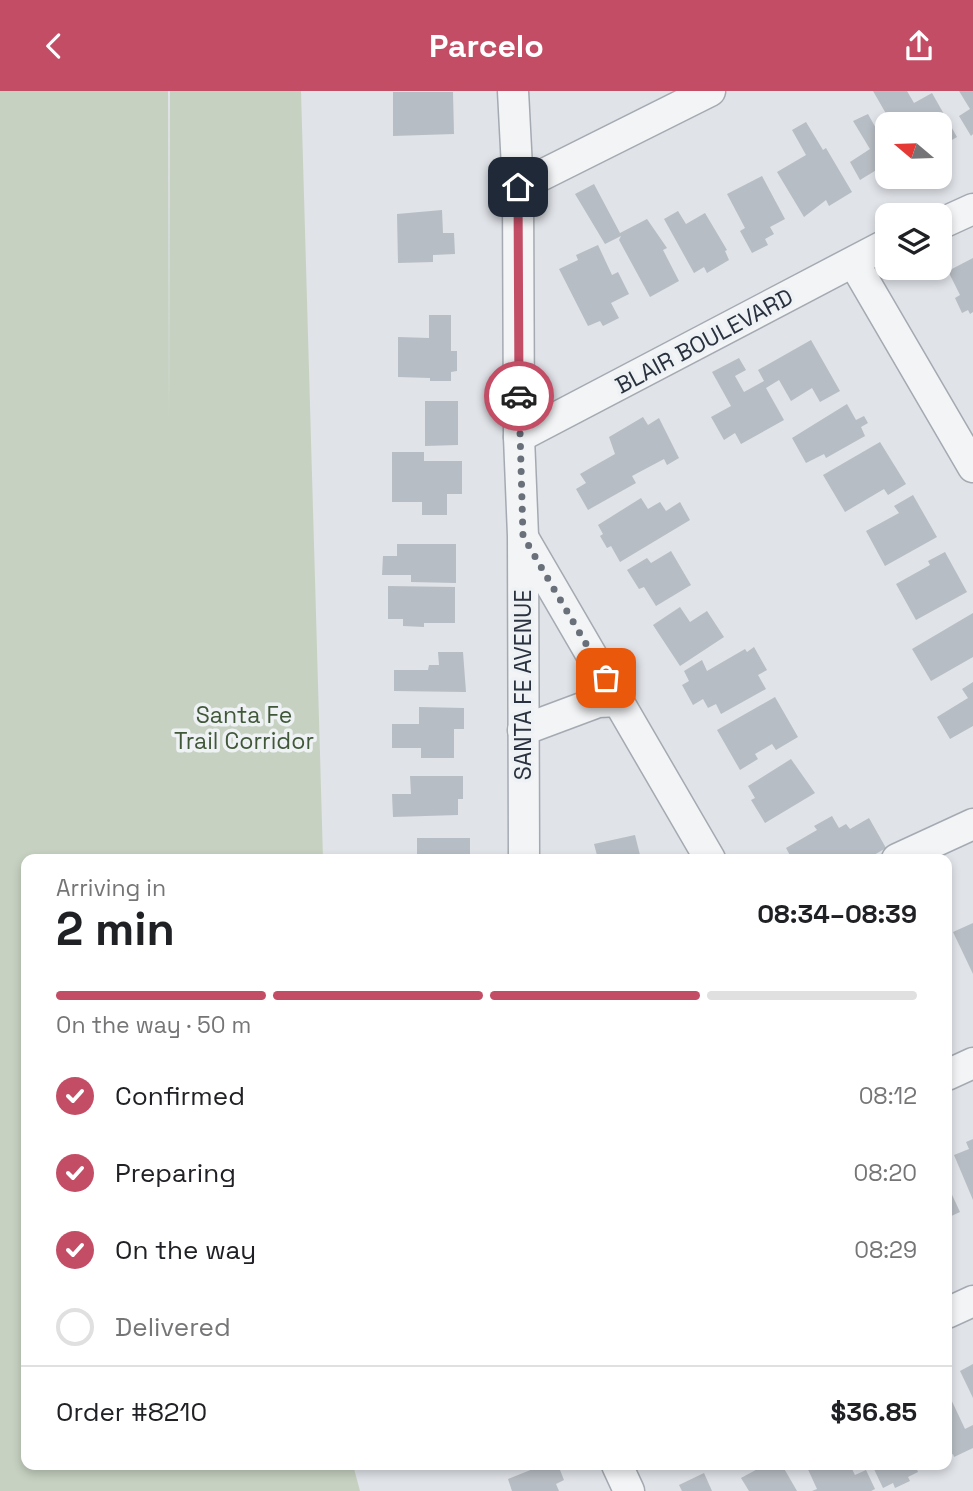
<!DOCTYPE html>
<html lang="en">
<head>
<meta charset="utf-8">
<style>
	body { margin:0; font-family:"Space Grotesk",sans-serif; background:#f2f2f2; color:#202124; height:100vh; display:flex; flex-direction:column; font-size:26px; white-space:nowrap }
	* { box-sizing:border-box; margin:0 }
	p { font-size:23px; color:#757577 }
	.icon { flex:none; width:38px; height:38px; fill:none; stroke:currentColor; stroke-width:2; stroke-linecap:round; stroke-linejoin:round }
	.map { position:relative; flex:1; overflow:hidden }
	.panel { position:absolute; left:21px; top:763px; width:931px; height:616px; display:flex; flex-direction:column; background:#fff; border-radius:14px; box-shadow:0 4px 10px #0003 }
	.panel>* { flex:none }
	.needle { width:46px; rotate:289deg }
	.buttons { position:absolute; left:875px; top:21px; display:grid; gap:14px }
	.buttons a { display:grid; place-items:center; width:77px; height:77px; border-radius:14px; background:#fff; box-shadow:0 4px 10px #0003; font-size:35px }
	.pin { position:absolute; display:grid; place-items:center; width:60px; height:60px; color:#fff; margin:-30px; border-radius:14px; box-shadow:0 4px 10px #0006 }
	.courier { position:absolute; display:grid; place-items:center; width:70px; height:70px; margin:-35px; border:5px solid #c44d66; border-radius:50%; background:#fff; color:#222; box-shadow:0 2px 9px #0007 }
	.headline em { font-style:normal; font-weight:700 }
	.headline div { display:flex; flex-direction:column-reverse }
	.headline { display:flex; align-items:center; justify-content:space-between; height:119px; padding:0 35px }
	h1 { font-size:46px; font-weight:700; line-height:52px }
	.bar { display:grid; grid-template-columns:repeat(4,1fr); gap:10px 7px; align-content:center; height:84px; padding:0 35px }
	.bar i { height:9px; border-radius:5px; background:#e0e0e0 }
	.bar .on { background:#c44d66 }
	.bar p { grid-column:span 4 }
	.line { display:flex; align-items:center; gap:18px; padding:0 35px; border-top:2px solid #e0e0e0 }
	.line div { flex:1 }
	ol { padding:0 35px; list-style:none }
	li { display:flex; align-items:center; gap:21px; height:77px }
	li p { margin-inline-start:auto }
	li .icon { padding:7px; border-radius:50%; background:#c44d66; color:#fff; stroke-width:4 }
	li:last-child { color:#757577 }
	li i { width:38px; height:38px; border:4px solid #e0e0e0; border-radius:50% }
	header { display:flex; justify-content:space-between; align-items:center; height:91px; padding:0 35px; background:#c44d66; color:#fff; font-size:32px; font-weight:700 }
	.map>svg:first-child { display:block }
	.green { fill:#c6d1c1 }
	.building { fill:#b7bdc4 }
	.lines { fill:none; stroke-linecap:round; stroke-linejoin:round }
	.minor-casing { stroke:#a5aab2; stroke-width:33 }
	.minor { stroke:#f2f4f6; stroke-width:30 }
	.done { stroke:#69707a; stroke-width:7; stroke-dasharray:0 12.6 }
	.route { stroke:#c44d66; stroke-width:9 }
	.labels { text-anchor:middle; stroke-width:7; stroke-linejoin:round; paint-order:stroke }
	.street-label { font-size:23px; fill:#29323e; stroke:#eff2f5 }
	.park-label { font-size:23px; fill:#405838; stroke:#eff2f5 }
</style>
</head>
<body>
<header><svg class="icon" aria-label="back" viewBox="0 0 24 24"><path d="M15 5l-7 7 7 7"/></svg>Parcelo<svg class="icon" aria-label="share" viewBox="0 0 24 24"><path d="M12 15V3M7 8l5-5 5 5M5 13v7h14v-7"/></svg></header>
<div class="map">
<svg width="973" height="1400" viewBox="0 0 973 1400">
	<rect width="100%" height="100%" fill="#e0e3e8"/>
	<path class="green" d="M0,0H168L169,333L170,0H301L323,768H26V1374H353L360,1400H0Z"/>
	<g class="building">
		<path d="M873,0H907L914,12L932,2L957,46L940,56V33H892Z"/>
		<path d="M959,0H973V43L971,45L959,25L970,18Z"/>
		<path d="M393,1H453L454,43L393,45Z"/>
		<path d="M868,23L887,57V78L880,82L878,78L860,89L850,71L870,58L853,30Z"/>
		<path d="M806,31L823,59L826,57L852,101L829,115L826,109L804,126L777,81L806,64L792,39Z"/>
		<path d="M762,85L785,128L770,136L774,143L765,148L768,154L752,162L740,140L745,137L727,103Z"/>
		<path d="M594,93L620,142L647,128L667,157L663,159L679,190L650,206L619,149L621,145L605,153L575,103Z"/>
		<path d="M442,119L443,142H454L455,163L433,164V171L398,172L397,123Z"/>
		<path d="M678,120L686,133L705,122L727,159L725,160L729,169L707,182L704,176L694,182L664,128Z"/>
		<path d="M598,154L612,184L618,181L629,203L611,212L619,227L603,235L600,230L588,235L559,178L578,169L576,164Z"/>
		<path d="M973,167V221L970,223L968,219L962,222L955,207L960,204L948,180Z"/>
		<path d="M429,224H451V260H457V280L451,281V290H430V287L398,286V246L429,247Z"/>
		<path d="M811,249L840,300L820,311L812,297L791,310L779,289L766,297L784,329L741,353L735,342L724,349L711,326L731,315L712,281L739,267L746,279L735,285L744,301L764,290L758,279Z"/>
		<path d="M425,310H458V354L425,355Z"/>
		<path d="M847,313L856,329L864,325L868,332L861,336L865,345L826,367L824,363L806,372L792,347Z"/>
		<path d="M643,326L648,334L659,327L679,367L667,374L664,368L632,385L636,392L588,419L576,398L586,392L580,383L615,363L609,346Z"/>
		<path d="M880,351L906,393L888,404L884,398L845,421L823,384Z"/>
		<path d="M392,361H424V370H462V403H447V424H422V411H392Z"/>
		<path d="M913,404L937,446L885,475L866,440L899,422L894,415Z"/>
		<path d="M641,407L648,418L660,411L666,420L680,411L690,429L620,471L611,455L607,457L600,445L603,443L598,434Z"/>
		<path d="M397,453H456V492L411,491V484H382L383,465H397Z"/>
		<path d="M671,460L691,494L656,515L644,496L639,498L627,479L647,467L651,472Z"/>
		<path d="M945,461L967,501L916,529L896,493L930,474L928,470Z"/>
		<path d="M388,495L455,496V532H424V536L403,535V528H388Z"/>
		<path d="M680,516L690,531L707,520L724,546L680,575L653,534Z"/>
		<path d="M973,522V566L931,590L912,558Z"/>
		<path d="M754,556L767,579L758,584L766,598L721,623L716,613L708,617L703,608L693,614L682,594L689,590L684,580L702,569L707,580L745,558L747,561Z"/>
		<path d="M438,561H463L466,601L394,600V579H428L429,574H439Z"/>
		<path d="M973,591V635L950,648L937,626L968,607L962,598Z"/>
		<path d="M775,606L798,646L776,659L772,653L755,663L758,668L740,679L717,639Z"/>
		<path d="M419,616L464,617V638H454V667H421V657H392V633H419Z"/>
		<path d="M791,668L815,702L765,732L751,709L755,707L748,695Z"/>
		<path d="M410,685H463V708H458V724L393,726L392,703H411Z"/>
		<path d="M832,725L839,737L846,733L850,738L869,727L886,757L867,768H853L852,766L848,768H792L786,757L817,739L814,735Z"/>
		<path d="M635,744L641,768H598L594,753Z"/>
		<rect x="417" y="747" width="53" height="21"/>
		<path d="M973,832V883L953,841Z"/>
		<path d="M973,1048V1109L954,1064L969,1058L966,1051Z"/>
		<path d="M947,1093L960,1121L947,1127Z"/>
		<path d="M973,1273V1307L960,1280Z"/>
		<path d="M949,1304L965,1338L973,1334V1357L954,1366L953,1363L947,1366V1306Z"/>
		<path d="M543,1374H558L564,1389L556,1393L559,1400H512L508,1388Z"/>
		<path d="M765,1374H782L797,1400H749L741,1387Z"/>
		<path d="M806,1374H850L855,1384L866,1379L875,1398L871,1400H812L817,1398Z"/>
		<path d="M872,1374H915L918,1381L908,1386L910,1390L895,1397L893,1392L883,1397Z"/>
		<path d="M704,1382L712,1400H682L679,1394Z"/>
	</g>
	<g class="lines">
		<g class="minor-casing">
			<g id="minor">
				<path d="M513,0L518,96L519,346L523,445L524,768"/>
				<path d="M518,96L710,0"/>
				<path d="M940,133L973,118"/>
				<path d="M854,172L973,376"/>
				<path d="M519,346L887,153"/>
				<path d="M524,448L710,768"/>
				<path d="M523,639L598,611L619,610"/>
				<path d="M897,768L973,733"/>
				<path d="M947,984L973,972"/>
				<path d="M947,1222L973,1210"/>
				<path d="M617,1374L629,1400"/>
			</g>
		</g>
		<use href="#minor" class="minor"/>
	</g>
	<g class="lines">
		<path class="done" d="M519,305L523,445L606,587"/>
		<path class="route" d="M518,96L519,305"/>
	</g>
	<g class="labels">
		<g class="street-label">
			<text transform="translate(704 250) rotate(-28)" y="8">BLAIR BOULEVARD</text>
			<text transform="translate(523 594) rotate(-90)" y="8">SANTA FE AVENUE</text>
		</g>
		<g class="park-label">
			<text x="244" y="632">Santa Fe<tspan x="244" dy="26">Trail Corridor</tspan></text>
		</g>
	</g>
</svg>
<div class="buttons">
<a><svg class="needle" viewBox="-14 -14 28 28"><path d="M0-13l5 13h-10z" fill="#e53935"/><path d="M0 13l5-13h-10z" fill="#757577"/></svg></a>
<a><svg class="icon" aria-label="layers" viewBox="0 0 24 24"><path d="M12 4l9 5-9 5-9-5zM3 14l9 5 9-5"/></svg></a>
</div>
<div class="pin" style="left:606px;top:587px;background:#ea580c"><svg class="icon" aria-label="bag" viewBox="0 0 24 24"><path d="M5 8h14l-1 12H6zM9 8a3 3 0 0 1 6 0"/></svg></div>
<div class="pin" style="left:518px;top:96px;background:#1f2937"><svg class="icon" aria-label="home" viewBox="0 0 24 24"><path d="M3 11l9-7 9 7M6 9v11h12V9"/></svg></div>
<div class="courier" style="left:519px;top:305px"><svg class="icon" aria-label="car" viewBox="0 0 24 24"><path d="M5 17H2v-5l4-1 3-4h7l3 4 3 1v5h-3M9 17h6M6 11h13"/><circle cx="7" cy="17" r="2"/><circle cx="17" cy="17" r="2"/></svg></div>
<section class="panel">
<div class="headline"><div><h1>2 min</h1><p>Arriving in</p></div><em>08:34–08:39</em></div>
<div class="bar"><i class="on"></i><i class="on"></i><i class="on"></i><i></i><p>On the way · 50 m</p></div>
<ol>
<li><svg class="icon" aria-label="check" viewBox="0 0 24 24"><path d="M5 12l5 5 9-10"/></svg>Confirmed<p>08:12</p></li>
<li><svg class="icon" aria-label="check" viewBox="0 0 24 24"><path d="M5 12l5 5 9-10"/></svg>Preparing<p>08:20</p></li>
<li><svg class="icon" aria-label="check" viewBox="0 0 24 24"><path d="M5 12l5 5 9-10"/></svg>On the way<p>08:29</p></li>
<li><i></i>Delivered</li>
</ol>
<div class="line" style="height:91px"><div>Order #8210</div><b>$36.85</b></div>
</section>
</div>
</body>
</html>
